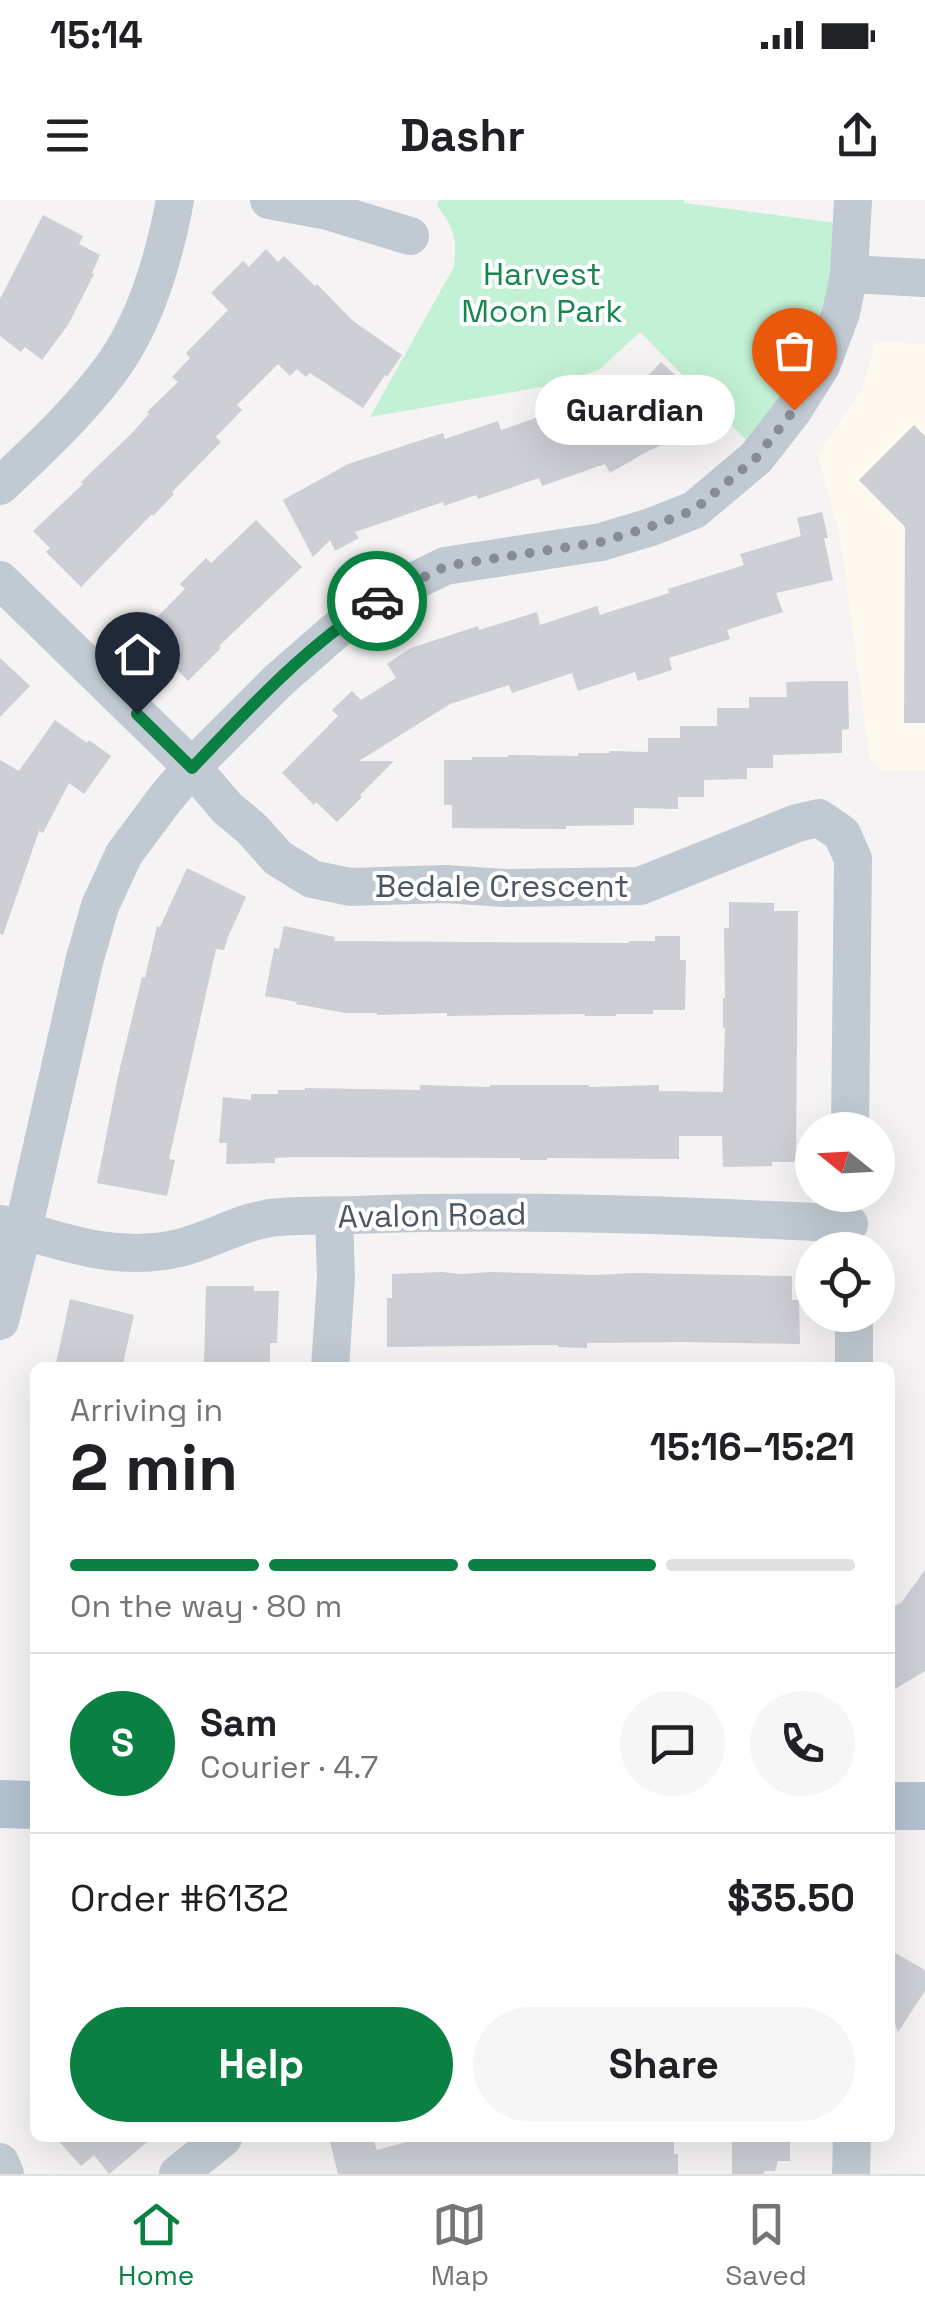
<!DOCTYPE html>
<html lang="en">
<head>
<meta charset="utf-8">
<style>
	body { margin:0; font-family:"Space Grotesk",sans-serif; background:#f6f6f6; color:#202124; height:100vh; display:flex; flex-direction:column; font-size:38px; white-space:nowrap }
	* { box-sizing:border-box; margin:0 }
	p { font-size:32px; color:#757577 }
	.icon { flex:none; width:55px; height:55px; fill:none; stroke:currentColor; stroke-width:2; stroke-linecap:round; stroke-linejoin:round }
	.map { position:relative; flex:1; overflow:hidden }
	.sheet { position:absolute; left:30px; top:1162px; width:865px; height:780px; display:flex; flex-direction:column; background:#fff; border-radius:15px; box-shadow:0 10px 40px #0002 }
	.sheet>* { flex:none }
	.needle { width:65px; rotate:288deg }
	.tools { position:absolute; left:795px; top:912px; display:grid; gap:20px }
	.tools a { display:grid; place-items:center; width:100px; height:100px; border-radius:50%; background:#fff; box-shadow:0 10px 40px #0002; font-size:50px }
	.pin { position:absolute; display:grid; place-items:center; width:85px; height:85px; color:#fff; margin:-102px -42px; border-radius:50% 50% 50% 0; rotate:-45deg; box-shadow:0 0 10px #0007 }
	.pin .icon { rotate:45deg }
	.courier { position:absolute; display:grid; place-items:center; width:100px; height:100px; margin:-50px; border:8px solid #0b8043; border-radius:50%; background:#fff; color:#222; box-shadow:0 2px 12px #0007 }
	.bubble { position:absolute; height:70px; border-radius:35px; background:#fff; box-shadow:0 10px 40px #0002; font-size:32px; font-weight:700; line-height:70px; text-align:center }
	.headline em { font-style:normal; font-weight:700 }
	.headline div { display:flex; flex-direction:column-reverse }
	.headline { display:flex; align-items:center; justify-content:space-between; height:170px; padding:0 40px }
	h1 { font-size:65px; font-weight:700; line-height:75px }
	.bar { display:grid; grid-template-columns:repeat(4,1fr); gap:15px 10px; align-content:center; height:120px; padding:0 40px }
	.bar i { height:12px; border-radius:8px; background:#e0e0e0 }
	.bar .current { background:#0b8043 }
	.bar p { grid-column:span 4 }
	.line { display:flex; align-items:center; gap:25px; padding:0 40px; border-top:2px solid #e0e0e0 }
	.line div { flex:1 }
	.round { display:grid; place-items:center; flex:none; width:105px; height:105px; border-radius:52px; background:#f6f6f6 }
	.action { display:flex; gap:20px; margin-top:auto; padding:20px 40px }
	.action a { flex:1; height:115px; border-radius:60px; background:#0b8043; color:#fff; font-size:40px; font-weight:700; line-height:115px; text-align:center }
	.action a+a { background:#f6f6f6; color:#202124 }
	.status { display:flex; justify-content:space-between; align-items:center; height:70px; padding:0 50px; background:#fff; direction:ltr }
	.status svg { height:28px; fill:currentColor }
	header { display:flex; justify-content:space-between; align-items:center; height:130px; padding:0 40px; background:#fff; font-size:45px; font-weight:700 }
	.menu { display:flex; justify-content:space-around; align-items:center; height:140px; border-top:2px solid #e0e0e0; background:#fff; font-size:28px; color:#757577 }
	.menu a { display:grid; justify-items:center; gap:5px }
	.menu .current { color:#0b8043 }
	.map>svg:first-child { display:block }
	.commercial { fill:#fdf9ef }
	.green { fill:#c3f1d5 }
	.building { fill:#cdcfd5 }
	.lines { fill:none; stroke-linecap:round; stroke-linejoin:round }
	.minor { stroke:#c1cad2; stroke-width:38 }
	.major { stroke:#b3c2d1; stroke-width:48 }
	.done { stroke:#868d94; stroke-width:10; stroke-dasharray:0 18 }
	.route { stroke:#0b8043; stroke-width:12 }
	.labels { text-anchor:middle; stroke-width:8; stroke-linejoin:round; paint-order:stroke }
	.park-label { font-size:32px; fill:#17864f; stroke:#fff }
	.street-label { font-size:32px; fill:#4a5661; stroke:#fff }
</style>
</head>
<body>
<div class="status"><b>15:14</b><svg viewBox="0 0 49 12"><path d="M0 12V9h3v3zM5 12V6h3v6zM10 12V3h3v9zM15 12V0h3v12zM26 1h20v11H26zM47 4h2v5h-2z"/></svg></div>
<header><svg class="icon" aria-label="menu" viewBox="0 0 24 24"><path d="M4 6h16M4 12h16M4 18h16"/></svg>Dashr<svg class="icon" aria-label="share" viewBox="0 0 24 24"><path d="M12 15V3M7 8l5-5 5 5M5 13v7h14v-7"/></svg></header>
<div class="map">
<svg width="925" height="1974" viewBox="0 0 925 1974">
	<rect width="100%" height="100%" fill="#f5f3f3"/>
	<path class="commercial" d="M875,142L925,144V570H883L870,561L840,336L817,254L862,190Z"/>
	<path class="green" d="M439,0H684V3L837,23L827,97L800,171L747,241L640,132L600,169L564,183L370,217L454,67C457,39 455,28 437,6Z"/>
	<g class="building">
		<path d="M43,15L83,36L79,44L100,55L92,73L94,74L68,125L42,160L25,147L21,152L0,136V99Z"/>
		<path d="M266,49L278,62L284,56L315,86L317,84L353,121L402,155L387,177L385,175L363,208L310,173L306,177L297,169L290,176L278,164L237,205L242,210L216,237L221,242L172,292L174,294L153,316L152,314L81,387L46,352L50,348L33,331L83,284L81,282L131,234L149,214L147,212L178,182L172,177L190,158L186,153L228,110L211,93L243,61L249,67Z"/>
		<path d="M661,162L710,207L678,241L676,239L650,250L610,273L605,264L542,286L539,278L478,299L476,295L444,306L443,302L355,332L359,338L335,351L330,340L313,357L283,300L348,264L443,233L445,239L498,221L501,230L562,209L567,221L616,193L622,204Z"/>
		<path d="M914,225L925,236V523H904L905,327L859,280Z"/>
		<path d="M822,312L828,338H824L833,380L776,393L783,412L727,430L730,439L669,458L672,470L638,481L635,472L578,491L572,473L512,493L509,485L450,504L359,561H394L360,595L362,597L337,622L316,602L314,605L282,573L338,516L332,510L352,491L361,500L396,478L387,464L411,448L478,426L479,430L537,412L540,425L597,406L600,415L669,393L668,389L744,365L740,354L801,336L797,318Z"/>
		<path d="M256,320L302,367L219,446L221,448L188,481L142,432L185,389L180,384L206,358L211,363Z"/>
		<path d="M0,458L30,486L0,517Z"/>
		<path d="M818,481H848L849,529L842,530V553L773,555V568H747V579L704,580V597H678V609L634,608V625L566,626V629L452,628V605H444V560H472V557H508V555L578,556V553H610V551L648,552V538H680V526H717V508H749V497H787L786,482Z"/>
		<path d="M55,520L87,543L89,540L111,556L84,594L69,583L43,633L39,631L3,735L0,734V560L19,571Z"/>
		<path d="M187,668L246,697L228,737L224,750L216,749L169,959L175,960L167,996L97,983L118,876L142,777L145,778L157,726L160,727Z"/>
		<path d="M729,702L774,703V711H798L796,962H772V966L723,967L722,936H679V959L547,958V960H520V958L294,957L275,958V963L226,964L227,943H219L223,897L251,900V894H278V890H305V888L420,890V885L490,887V885H589V887L659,885V891L723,892L725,828H723V798H725L724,728H729Z"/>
		<path d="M284,726L335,737L334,741L629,743V741H655V736H680V760H686L685,810H653V814H616V816H585V814L447,816V813L377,815V813H345L296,804L297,802L265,796L274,748L279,749Z"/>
		<path d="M442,1072L460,1074L491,1072L596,1075L633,1073L792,1076V1100H799L800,1144L683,1142L587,1143V1148L558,1147V1145L387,1147V1098H392V1074Z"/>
		<path d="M206,1086H254V1091H279L277,1143H270V1168H204Z"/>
		<path d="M70,1099L134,1115L122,1168H55Z"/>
		<path d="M925,1370V1471L890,1492V1408L901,1403Z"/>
		<path d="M890,1750L925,1770V1791L898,1832L890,1810Z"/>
		<path d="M56,1938H152L109,1974L94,1955L81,1966Z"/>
		<path d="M329,1938H373L377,1950L421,1938H674V1954H678V1974H338Z"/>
		<path d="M732,1938H790V1961H778L775,1971H764V1974H732Z"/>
	</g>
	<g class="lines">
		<g class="minor">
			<path d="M269,0L328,11L410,36"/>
			<path d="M849,74L925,78"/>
			<path d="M0,286C38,250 76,215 108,173C145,125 164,59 175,0"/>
			<path d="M0,380L192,567L227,608L252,629L278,658L312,679L350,687L445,684L505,688L640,686L797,623L819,618L842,634L853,659L850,930"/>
			<path d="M1,1024C60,1041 117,1063 179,1048C213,1040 244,1019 280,1017C305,1015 331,1016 356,1015C520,1009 685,1015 849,1024"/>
			<path d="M0,1121L23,1030L84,762L100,706L124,654L165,599L192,567L279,480L350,418L392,392L445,366L601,342L651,327L694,310L756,258L794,209L821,166L841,113L849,74L853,0"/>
			<path d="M330,1168L336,1078L334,1016"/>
			<path d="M854,1168V1115"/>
			<path d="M0,1962L5,1974"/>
			<path d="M178,1974L223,1938"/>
			<path d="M851,1974L852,1938"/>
		</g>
		<g class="major">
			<path d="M0,1604L35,1605"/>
			<path d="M890,1606H925"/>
		</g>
	</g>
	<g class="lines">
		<path class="done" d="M377,401L446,366L601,342L650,327L694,310L756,258L794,210"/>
		<path class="route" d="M137,514L192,568C249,508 307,445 377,401"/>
	</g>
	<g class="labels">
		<g class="park-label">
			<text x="542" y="85">Harvest<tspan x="542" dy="37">Moon Park</tspan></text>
		</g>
		<g class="street-label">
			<text x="502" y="697">Bedale Crescent</text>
			<text transform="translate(432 1015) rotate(-1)" y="11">Avalon Road</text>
		</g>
	</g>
</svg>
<div class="tools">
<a><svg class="needle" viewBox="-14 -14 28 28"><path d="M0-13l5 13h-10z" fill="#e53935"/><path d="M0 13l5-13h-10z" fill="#757577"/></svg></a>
<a><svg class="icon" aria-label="locate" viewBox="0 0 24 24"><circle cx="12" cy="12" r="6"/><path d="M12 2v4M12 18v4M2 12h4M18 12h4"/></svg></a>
</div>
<div class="pin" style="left:794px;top:210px;background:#ea580c"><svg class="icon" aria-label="bag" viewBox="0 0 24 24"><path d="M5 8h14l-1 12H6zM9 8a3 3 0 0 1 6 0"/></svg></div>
<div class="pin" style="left:137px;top:514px;background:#1f2937"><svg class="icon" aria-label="home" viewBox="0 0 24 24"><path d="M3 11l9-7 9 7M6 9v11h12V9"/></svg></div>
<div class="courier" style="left:377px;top:401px"><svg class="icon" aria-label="car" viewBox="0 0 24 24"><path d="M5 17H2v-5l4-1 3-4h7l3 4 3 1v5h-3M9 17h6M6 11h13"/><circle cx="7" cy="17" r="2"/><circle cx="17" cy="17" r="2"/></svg></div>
<div class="bubble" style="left:535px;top:175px;width:200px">Guardian</div>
<section class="sheet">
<div class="headline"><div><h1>2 min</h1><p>Arriving in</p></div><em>15:16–15:21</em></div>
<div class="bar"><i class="current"></i><i class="current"></i><i class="current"></i><i></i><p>On the way · 80 m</p></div>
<div class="line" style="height:180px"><b class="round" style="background:#0b8043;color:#fff">S</b><div><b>Sam</b><p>Courier · 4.7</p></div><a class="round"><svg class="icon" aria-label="chat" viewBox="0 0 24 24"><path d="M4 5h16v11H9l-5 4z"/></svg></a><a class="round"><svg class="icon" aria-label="phone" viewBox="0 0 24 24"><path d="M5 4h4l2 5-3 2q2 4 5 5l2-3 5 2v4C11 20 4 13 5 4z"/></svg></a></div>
<div class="line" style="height:130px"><div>Order #6132</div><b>$35.50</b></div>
<div class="action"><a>Help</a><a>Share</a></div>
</section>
</div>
<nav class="menu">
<a class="current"><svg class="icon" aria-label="home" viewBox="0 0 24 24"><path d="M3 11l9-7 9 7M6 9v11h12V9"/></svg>Home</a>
<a><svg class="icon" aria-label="map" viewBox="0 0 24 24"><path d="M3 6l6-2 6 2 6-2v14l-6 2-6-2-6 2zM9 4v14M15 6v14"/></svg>Map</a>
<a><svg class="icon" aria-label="saved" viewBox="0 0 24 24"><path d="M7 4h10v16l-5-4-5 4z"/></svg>Saved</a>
</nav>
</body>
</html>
